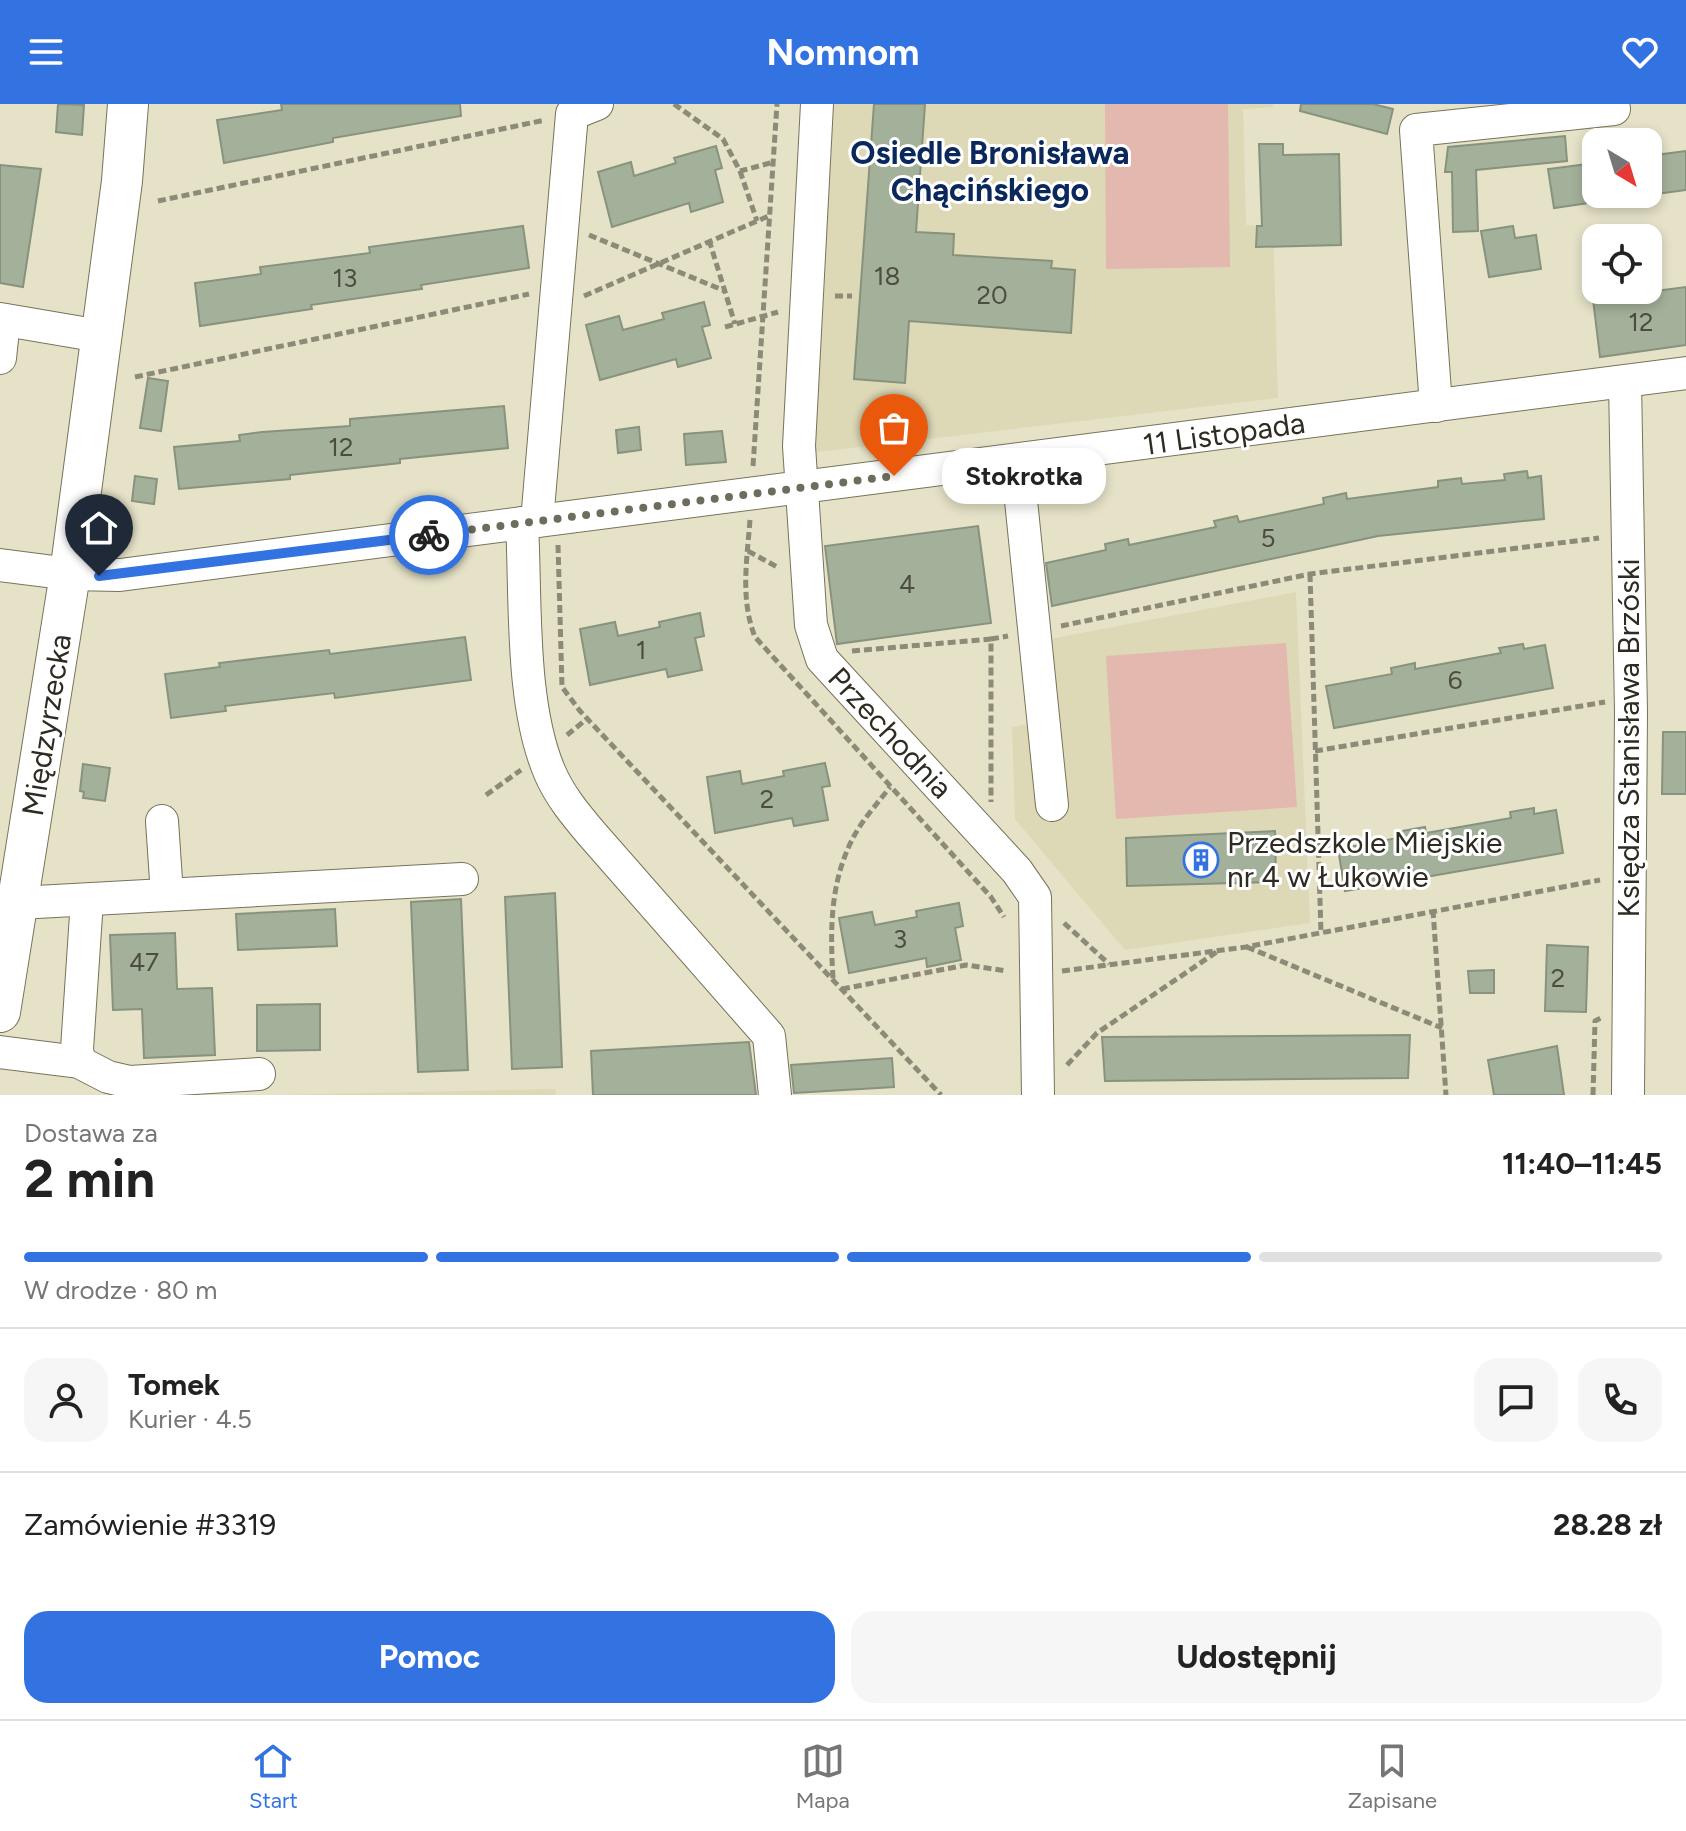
<!DOCTYPE html>
<html lang="pl">
<head>
<meta charset="utf-8">
<style>
	body { margin:0; font-family:Figtree,sans-serif; background:#f6f6f6; color:#222; height:100vh; display:flex; flex-direction:column; font-size:30px; white-space:nowrap }
	* { box-sizing:border-box; margin:0 }
	p { font-size:26px; color:#767676 }
	.icon { flex:none; width:44px; height:44px; fill:none; stroke:currentColor; stroke-width:2; stroke-linecap:round; stroke-linejoin:round }
	.map { position:relative; height:991px; overflow:hidden }
	.details { display:flex; flex-direction:column; background:#fff; flex:1 }
	.details>* { flex:none }
	.needle { width:52px; rotate:142deg }
	.fabs { position:absolute; left:1582px; top:24px; display:grid; gap:16px }
	.fabs a { display:grid; place-items:center; width:80px; height:80px; border-radius:16px; background:#fff; box-shadow:0 4px 12px #0003; font-size:40px }
	.pin { position:absolute; display:grid; place-items:center; width:68px; height:68px; color:#fff; margin:-82px -34px; border-radius:50% 50% 50% 0; rotate:-45deg; box-shadow:0 0 8px #0007 }
	.pin .icon { rotate:45deg }
	.courier { position:absolute; display:grid; place-items:center; width:80px; height:80px; margin:-40px; border:6px solid #3373e1; border-radius:50%; background:#fff; color:#222; box-shadow:0 2px 10px #0007 }
	.bubble { position:absolute; height:56px; border-radius:24px; background:#fff; box-shadow:0 4px 12px #0003; font-size:26px; font-weight:700; line-height:56px; text-align:center }
	.head em { font-style:normal; font-weight:700 }
	.head div { display:flex; flex-direction:column-reverse }
	.head { display:flex; align-items:center; justify-content:space-between; height:136px; padding:0 24px }
	h1 { font-size:52px; font-weight:700; line-height:60px }
	.bar { display:grid; grid-template-columns:repeat(4,1fr); gap:12px 8px; align-content:center; height:96px; padding:0 24px }
	.bar i { height:10px; border-radius:6px; background:#e0e0e0 }
	.bar .active { background:#3373e1 }
	.bar p { grid-column:span 4 }
	.line { display:flex; align-items:center; gap:20px; padding:0 24px; border-top:2px solid #e0e0e0 }
	.line div { flex:1 }
	.round { display:grid; place-items:center; flex:none; width:84px; height:84px; border-radius:24px; background:#f6f6f6 }
	.cta { display:flex; gap:16px; margin-top:auto; padding:16px 24px }
	.cta a { flex:1; height:92px; border-radius:24px; background:#3373e1; color:#fff; font-size:32px; font-weight:700; line-height:92px; text-align:center }
	.cta a+a { background:#f6f6f6; color:#222 }
	header { display:flex; justify-content:space-between; align-items:center; height:104px; padding:0 24px; background:#3373e1; color:#fff; font-size:36px; font-weight:700 }
	.tab-bar { display:flex; justify-content:space-around; align-items:center; height:112px; border-top:2px solid #e0e0e0; background:#fff; font-size:22px; color:#767676 }
	.tab-bar a { display:grid; justify-items:center; gap:4px }
	.tab-bar .active { color:#3373e1 }
	.map>svg:first-child { display:block }
	.built { fill:#ddd8b6 }
	.green { fill:#e3b8ae }
	.building { fill:#a4b19a; stroke:#87937d; stroke-width:2 }
	.lines { fill:none; stroke-linecap:round; stroke-linejoin:round }
	.minor-casing { stroke:#77735b; stroke-width:34 }
	.major-casing { stroke:#77735b; stroke-width:42 }
	.path { stroke:#8d8a78; stroke-width:5; stroke-dasharray:8 4; stroke-linecap:butt }
	.minor { stroke:#fff; stroke-width:32 }
	.major { stroke:#fff; stroke-width:40 }
	.done { stroke:#6e6c5c; stroke-width:8; stroke-dasharray:0 14.4 }
	.route { stroke:#3373e1; stroke-width:10 }
	.labels { text-anchor:middle; stroke-width:6; stroke-linejoin:round; paint-order:stroke }
	.number-label { font-size:26px; fill:#4c4d40 }
	.street-label { font-size:30px; fill:#2e2c22; stroke:#fff }
	.poi-label { font-size:30px; fill:#2e2c22; stroke:#fff; text-anchor:start }
	.neighbourhood-label { font-size:32px; font-weight:bold; fill:#0a285c; stroke:#fff }
</style>
</head>
<body>
<header><svg class="icon" aria-label="menu" viewBox="0 0 24 24"><path d="M4 6h16M4 12h16M4 18h16"/></svg>Nomnom<svg class="icon" aria-label="heart" viewBox="0 0 24 24"><path d="M12 20l-8-8c-3-5 5-10 8-4 3-6 11-1 8 4z"/></svg></header>
<div class="map">
<svg width="1686" height="991" viewBox="0 0 1686 991">
	<rect width="100%" height="100%" fill="#e6e2c8"/>
	<g class="built">
		<path d="M834,0H1273L1274,3L1243,5L1246,121L1273,122L1278,294L816,348L810,339Z"/>
		<path d="M1296,488L1310,819L1125,846L1015,715L1012,623L1054,616L1045,536Z"/>
		<path d="M555,985L556,991H275Z"/>
	</g>
	<g class="green">
		<path d="M1105,0H1228L1230,163L1106,165Z"/>
		<path d="M1286,539L1297,703L1116,715L1106,552Z"/>
	</g>
	<g class="building">
		<path d="M58,0L84,1L82,31L56,28Z"/>
		<path d="M281,0H460L461,12L333,34V38L224,59L217,16L282,6Z"/>
		<path d="M874,0H925L916,128L954,130L953,151L1052,157L1051,164L1075,166L1071,229L909,217L905,279L854,275Z"/>
		<path d="M1301,0H1373L1393,5L1387,30L1300,7Z"/>
		<path d="M1565,32L1567,57L1476,66L1478,127L1453,128L1452,68H1445L1448,43Z"/>
		<path d="M1259,40H1283V51L1339,50L1341,141L1256,143L1257,122H1262Z"/>
		<path d="M716,42L722,64L715,66L723,98L691,108L689,99L612,123L598,68L631,58L634,72L676,59L674,54Z"/>
		<path d="M1686,47V86L1648,91V52Z"/>
		<path d="M1596,59V98L1554,104L1548,65Z"/>
		<path d="M0,61L41,65L23,183L0,179Z"/>
		<path d="M523,122L529,164L421,181L422,185L311,201L312,205L200,222L195,179L261,170L260,163L370,149L369,143Z"/>
		<path d="M1513,122L1515,134L1536,131L1541,165L1489,173L1481,127Z"/>
		<path d="M1686,183V241L1600,253L1593,195Z"/>
		<path d="M704,198L710,221L702,223L711,254L678,263L676,255L600,276L586,221L619,212L623,226L664,215L662,209Z"/>
		<path d="M148,274L168,277L161,327L140,324Z"/>
		<path d="M504,302L508,344L400,355V359L290,371V375L179,385L174,343L240,337L239,331L262,328L350,322V315Z"/>
		<path d="M639,323L641,346L618,349L616,326Z"/>
		<path d="M722,327L726,358L686,361L684,330Z"/>
		<path d="M1527,367L1528,374L1541,372L1544,415L1378,432L1052,502L1046,459L1106,446L1105,440L1128,435L1129,441L1216,423L1214,417L1237,412L1239,418L1324,400L1323,394L1346,389L1347,395L1438,383V377L1461,374L1462,380L1505,376L1504,370Z"/>
		<path d="M135,372L157,375L154,400L132,397Z"/>
		<path d="M978,422L991,519L837,540L825,442Z"/>
		<path d="M700,509L704,532L695,534L702,566L668,573L666,565L590,581L580,525L615,518L618,532L660,523L659,518Z"/>
		<path d="M465,533L471,576L335,594L334,589L225,602L226,607L171,614L165,570L220,563L219,559L329,546L330,550Z"/>
		<path d="M1523,540L1524,545L1545,541L1553,584L1334,624L1326,582L1392,570L1391,564L1415,559V565L1501,549L1499,544Z"/>
		<path d="M1663,628H1686V690H1662Z"/>
		<path d="M825,659L830,682L822,683L828,716L794,722L792,714L715,729L707,673L740,667L742,680L784,672L783,667Z"/>
		<path d="M83,660L110,664L105,697L83,694L84,688L80,687Z"/>
		<path d="M1534,704V710L1556,706L1563,749L1345,787L1338,745L1403,733L1402,727L1425,723L1426,729L1511,714L1510,708Z"/>
		<path d="M1275,727L1276,778L1127,782L1126,734Z"/>
		<path d="M555,789L562,963L512,965L505,793Z"/>
		<path d="M461,795L468,966L418,968L411,798Z"/>
		<path d="M959,799L963,822L955,824L961,856L927,863L926,854L849,869L839,814L872,808L875,821L917,813L916,807Z"/>
		<path d="M335,805L337,842L238,846L236,810Z"/>
		<path d="M175,829L177,885L212,884L215,951L144,954L142,905L113,906L110,831Z"/>
		<path d="M1547,841L1588,843L1586,908L1545,907Z"/>
		<path d="M1494,866V889H1470L1468,867Z"/>
		<path d="M320,900V946L257,947V901Z"/>
		<path d="M1410,931L1408,974L1105,977L1102,933Z"/>
		<path d="M749,938L756,991H593L591,947Z"/>
		<path d="M1557,942L1564,991H1494L1488,956Z"/>
		<path d="M892,954L894,983L794,989L791,961Z"/>
	</g>
	<g class="lines">
		<g class="minor-casing">
			<g id="minor">
				<path d="M817,0L799,342L811,521L822,555L1017,767L1035,793L1038,991"/>
				<path d="M0,215L100,232"/>
				<path d="M0,254L4,216"/>
				<path d="M1625,278L1631,608L1628,991"/>
				<path d="M1436,302L1416,26L1614,5"/>
				<path d="M1017,357L1052,701"/>
				<path d="M537,417L572,10L597,0"/>
				<path d="M522,419C526,494 520,600 550,669C560,692 575,710 591,729L769,932L775,991"/>
				<path d="M0,461L70,470L120,471L1686,269"/>
				<path d="M162,717L167,791"/>
				<path d="M18,799L462,775"/>
				<path d="M0,948L79,958L108,973L130,978L259,970"/>
				<path d="M79,958L77,945L87,796"/>
			</g>
		</g>
		<g class="major-casing">
			<path id="major" d="M0,908L70,470L122,77L128,0"/>
		</g>
		<g class="path">
			<path d="M674,0L723,35L740,67L774,58"/>
			<path d="M740,67L757,117"/>
			<path d="M158,97L545,16"/>
			<path d="M589,131L725,187"/>
			<path d="M709,136L735,220"/>
			<path d="M1586,185L1596,184"/>
			<path d="M1602,186L1603,194"/>
			<path d="M584,192L771,111"/>
			<path d="M835,192H852"/>
			<path d="M725,223L778,208"/>
			<path d="M135,273L529,190"/>
			<path d="M753,362L777,0"/>
			<path d="M750,416C747,456 740,495 755,533L991,793L1004,813"/>
			<path d="M558,441L562,583L580,607L941,991"/>
			<path d="M120,445V433"/>
			<path d="M748,447L779,464"/>
			<path d="M1310,470L1321,829"/>
			<path d="M1061,522L1310,470L1599,434"/>
			<path d="M991,535L1008,532"/>
			<path d="M852,547L991,535V698"/>
			<path d="M567,631L588,614"/>
			<path d="M1315,647L1605,598"/>
			<path d="M486,691L521,666"/>
			<path d="M1433,806L1446,991"/>
			<path d="M1064,819L1109,860"/>
			<path d="M1247,843L1442,924"/>
			<path d="M1062,867L1246,843L1600,776"/>
			<path d="M833,874C830,826 830,778 853,734C862,716 878,699 890,683"/>
			<path d="M842,885L966,861L1007,867"/>
			<path d="M1067,961L1097,929L1218,847"/>
			<path d="M1593,991L1595,917L1601,914"/>
		</g>
		<use href="#minor" class="minor"/>
		<use href="#major" class="major"/>
	</g>
	<g class="lines">
		<path class="done" d="M429,431L894,372"/>
		<path class="route" d="M99,472L429,431"/>
	</g>
	<defs>
		<g id="building-ring" transform="scale(1.8)"><circle r="9.5" fill="#fff" stroke="#3373e1" stroke-width="1.5"/><path d="M-4-6H4V6H1V3H-1V6H-4ZM-2.5-4.3h1.7v1.8h-1.7ZM.8-4.3h1.7v1.8H.8ZM-2.5-1h1.7V.8h-1.7ZM.8-1h1.7V.8H.8Z" fill="#3373e1"/></g>
	</defs>
	<g fill-rule="evenodd">
		<use href="#building-ring" x="1201" y="756"/>
	</g>
	<g class="labels">
		<g class="number-label">
			<text x="887" y="181">18</text>
			<text x="345" y="183">13</text>
			<text x="992" y="200">20</text>
			<text x="1641" y="227">12</text>
			<text x="341" y="352">12</text>
			<text x="1268" y="443">5</text>
			<text x="907" y="489">4</text>
			<text x="641" y="555">1</text>
			<text x="1455" y="585">6</text>
			<text x="767" y="704">2</text>
			<text x="900" y="844">3</text>
			<text x="144" y="867">47</text>
			<text x="1558" y="883">2</text>
		</g>
		<g class="street-label">
			<text transform="translate(1224 330) rotate(-8)" y="10">11 Listopada</text>
			<text transform="translate(47 621) rotate(-81)" y="10">Międzyrzecka</text>
			<text transform="translate(890 629) rotate(47)" y="10">Przechodnia</text>
			<text transform="translate(1629 634) rotate(-90)" y="10">Księdza Stanisława Brzóski</text>
		</g>
		<g class="poi-label">
			<text x="1227" y="749">Przedszkole Miejskie<tspan x="1227" dy="34">nr 4 w Łukowie</tspan></text>
		</g>
		<g class="neighbourhood-label">
			<text x="990" y="60">Osiedle Bronisława<tspan x="990" dy="37">Chącińskiego</tspan></text>
		</g>
	</g>
</svg>
<div class="fabs">
<a><svg class="needle" viewBox="-14 -14 28 28"><path d="M0-13l5 13h-10z" fill="#e53935"/><path d="M0 13l5-13h-10z" fill="#767676"/></svg></a>
<a><svg class="icon" aria-label="locate" viewBox="0 0 24 24"><circle cx="12" cy="12" r="6"/><path d="M12 2v4M12 18v4M2 12h4M18 12h4"/></svg></a>
</div>
<div class="pin" style="left:894px;top:372px;background:#ea580c"><svg class="icon" aria-label="bag" viewBox="0 0 24 24"><path d="M5 8h14l-1 12H6zM9 8a3 3 0 0 1 6 0"/></svg></div>
<div class="pin" style="left:99px;top:472px;background:#1f2937"><svg class="icon" aria-label="home" viewBox="0 0 24 24"><path d="M3 11l9-7 9 7M6 9v11h12V9"/></svg></div>
<div class="courier" style="left:429px;top:431px"><svg class="icon" aria-label="bike" viewBox="0 0 24 24"><circle cx="6" cy="16" r="4"/><circle cx="18" cy="16" r="4"/><path d="M6 16l4-8h5l3 8M10 8l3 8H6M13 5h3"/></svg></div>
<div class="bubble" style="left:942px;top:344px;width:164px">Stokrotka</div>
</div>
<section class="details">
<div class="head"><div><h1>2 min</h1><p>Dostawa za</p></div><em>11:40–11:45</em></div>
<div class="bar"><i class="active"></i><i class="active"></i><i class="active"></i><i></i><p>W drodze · 80 m</p></div>
<div class="line" style="height:144px"><a class="round"><svg class="icon" aria-label="person" viewBox="0 0 24 24"><circle cx="12" cy="8" r="4"/><path d="M4 21q1-7 8-7t8 7"/></svg></a><div><b>Tomek</b><p>Kurier · 4.5</p></div><a class="round"><svg class="icon" aria-label="chat" viewBox="0 0 24 24"><path d="M4 5h16v11H9l-5 4z"/></svg></a><a class="round"><svg class="icon" aria-label="phone" viewBox="0 0 24 24"><path d="M5 4h4l2 5-3 2q2 4 5 5l2-3 5 2v4C11 20 4 13 5 4z"/></svg></a></div>
<div class="line" style="height:104px"><div>Zamówienie #3319</div><b>28.28 zł</b></div>
<div class="cta"><a>Pomoc</a><a>Udostępnij</a></div>
</section>
<nav class="tab-bar">
<a class="active"><svg class="icon" aria-label="home" viewBox="0 0 24 24"><path d="M3 11l9-7 9 7M6 9v11h12V9"/></svg>Start</a>
<a><svg class="icon" aria-label="map" viewBox="0 0 24 24"><path d="M3 6l6-2 6 2 6-2v14l-6 2-6-2-6 2zM9 4v14M15 6v14"/></svg>Mapa</a>
<a><svg class="icon" aria-label="saved" viewBox="0 0 24 24"><path d="M7 4h10v16l-5-4-5 4z"/></svg>Zapisane</a>
</nav>
</body>
</html>
